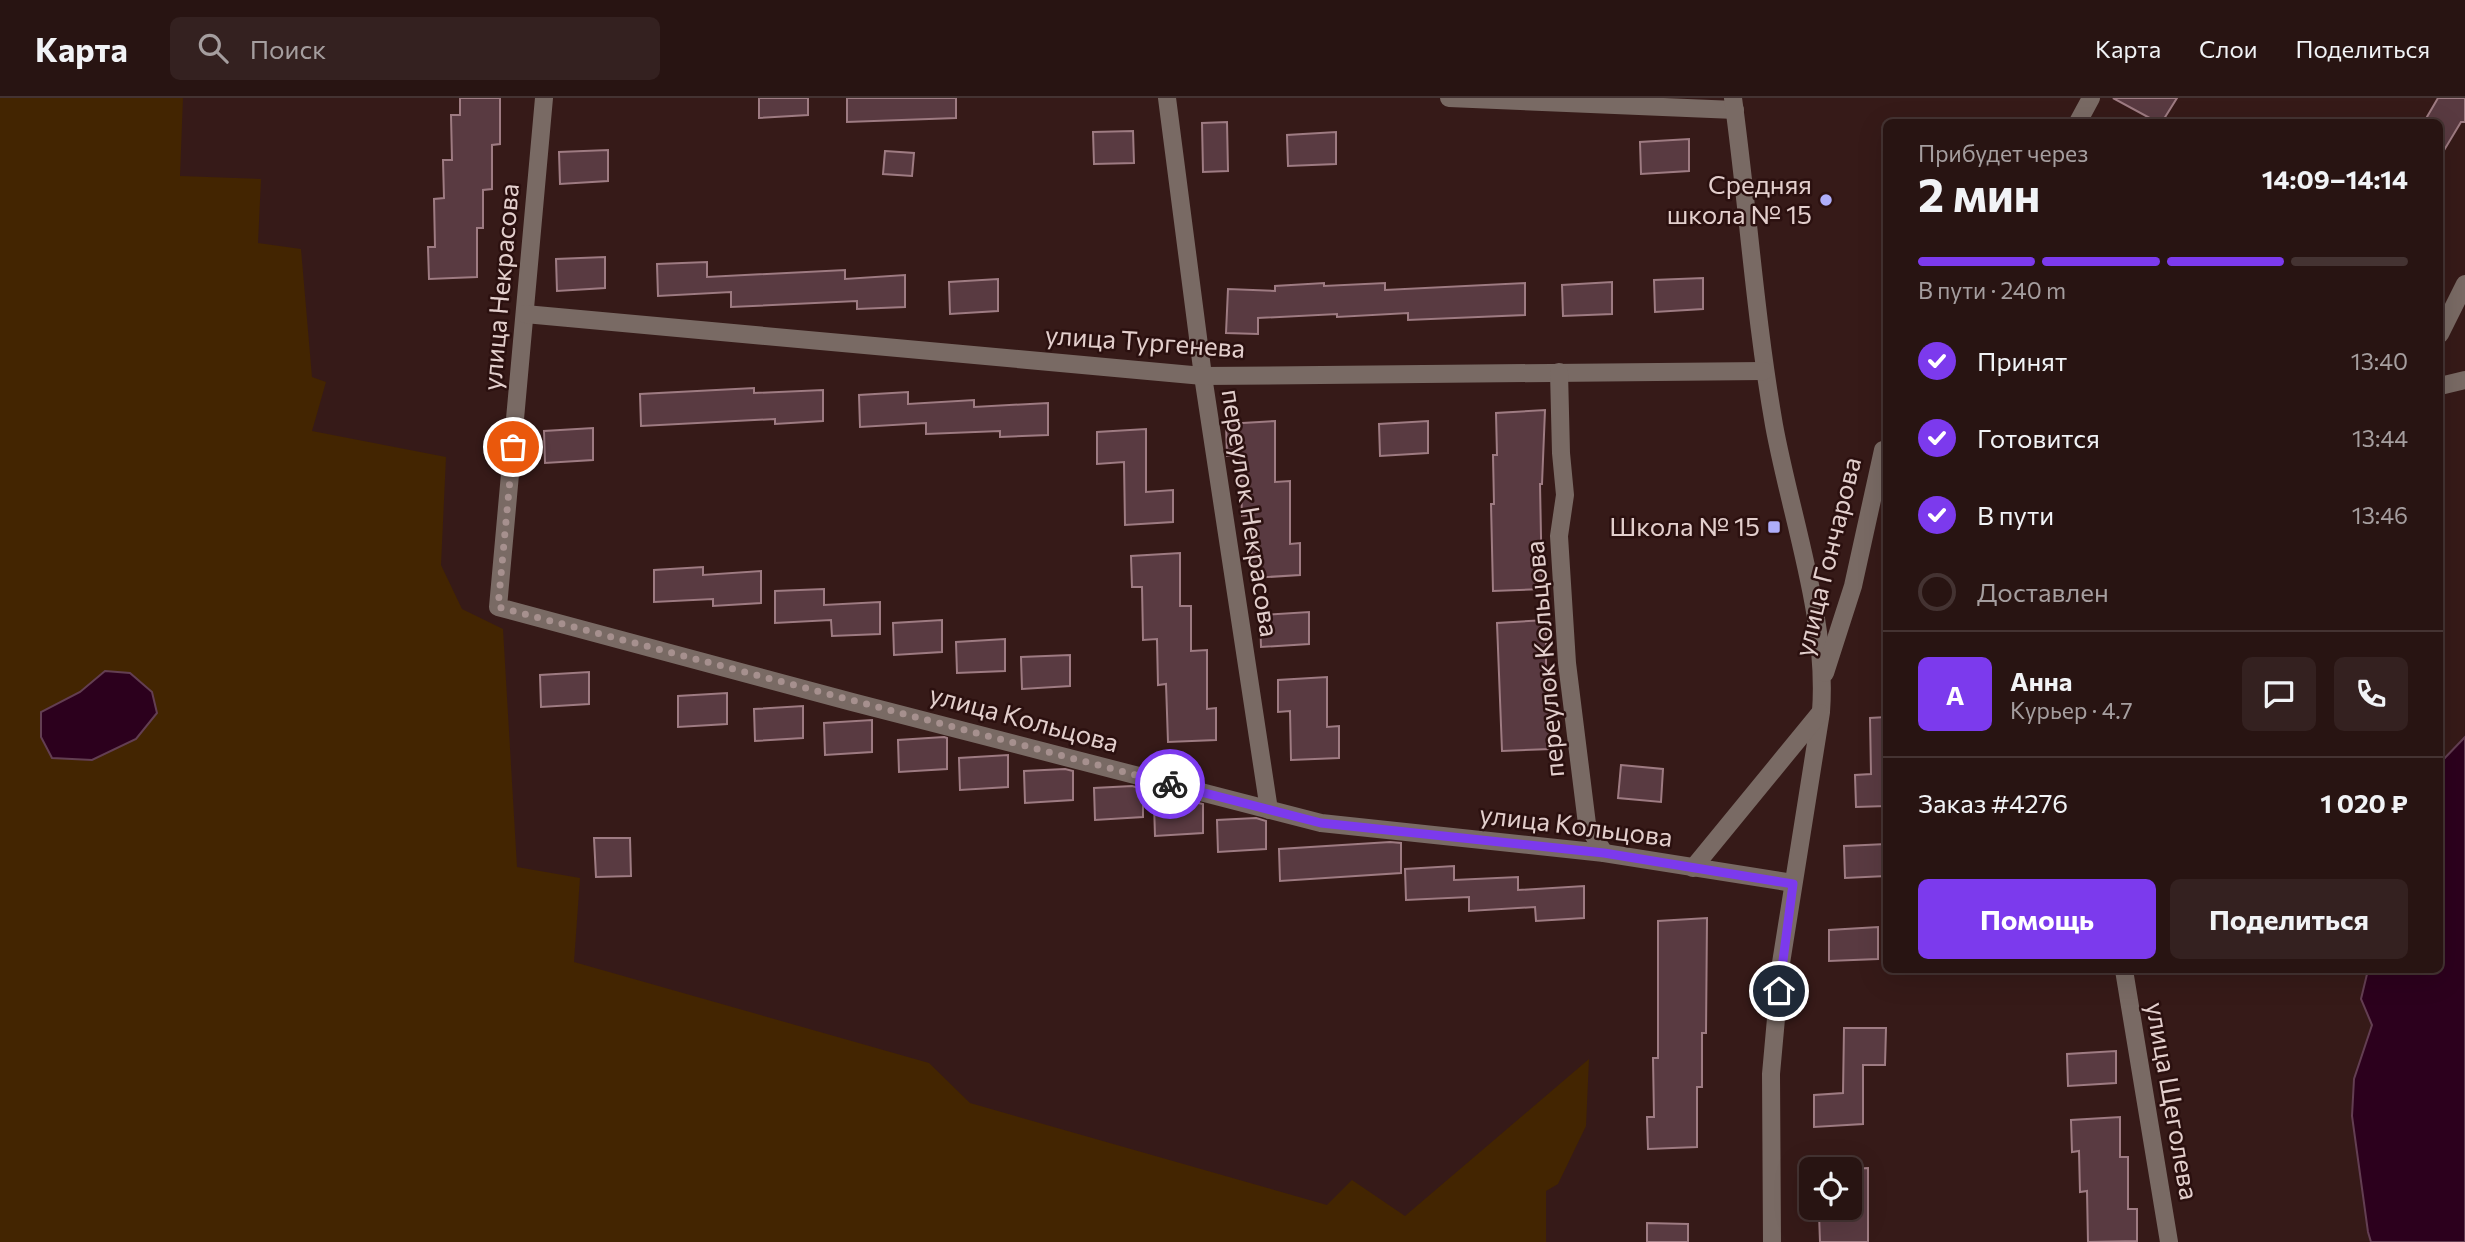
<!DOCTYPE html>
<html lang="ru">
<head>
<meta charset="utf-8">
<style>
	body { margin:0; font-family:Commissioner,sans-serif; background:#342120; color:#f1f3f6; height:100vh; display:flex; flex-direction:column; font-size:26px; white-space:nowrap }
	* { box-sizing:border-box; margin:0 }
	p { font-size:23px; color:#a59e9f }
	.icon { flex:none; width:38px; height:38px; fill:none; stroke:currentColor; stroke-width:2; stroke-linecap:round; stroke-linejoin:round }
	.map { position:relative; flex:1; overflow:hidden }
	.sheet { position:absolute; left:1883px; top:21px; width:560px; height:854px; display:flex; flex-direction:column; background:#281412; border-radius:10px; box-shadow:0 7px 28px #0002,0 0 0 2px #443332 }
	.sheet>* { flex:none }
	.buttons { position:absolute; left:1799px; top:1059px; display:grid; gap:14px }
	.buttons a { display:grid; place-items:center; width:63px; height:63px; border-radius:10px; background:#281412; box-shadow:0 7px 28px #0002,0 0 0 2px #443332; font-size:35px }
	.pin { position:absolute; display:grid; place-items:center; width:60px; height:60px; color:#fff; margin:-30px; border:4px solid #fff; border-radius:50%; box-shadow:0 2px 7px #0007 }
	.courier { position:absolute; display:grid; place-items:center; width:70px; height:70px; margin:-35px; border:5px solid #7c3aed; border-radius:50%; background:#fff; color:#222; box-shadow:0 2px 9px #0007 }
	.summary em { font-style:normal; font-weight:700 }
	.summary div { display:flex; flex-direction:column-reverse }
	.summary { display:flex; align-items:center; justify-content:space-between; height:119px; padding:0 35px }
	h1 { font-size:46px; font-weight:700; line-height:52px }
	.bar { display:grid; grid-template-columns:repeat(4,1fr); gap:10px 7px; align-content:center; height:84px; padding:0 35px }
	.bar i { height:9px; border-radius:5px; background:#443332 }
	.bar .selected { background:#7c3aed }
	.bar p { grid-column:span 4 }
	.line { display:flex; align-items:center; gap:18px; padding:0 35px; border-top:2px solid #443332 }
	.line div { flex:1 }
	.round { display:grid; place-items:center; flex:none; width:74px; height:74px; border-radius:10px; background:#342120 }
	ol { padding:0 35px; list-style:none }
	li { display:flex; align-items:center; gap:21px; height:77px }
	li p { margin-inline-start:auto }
	li .icon { padding:7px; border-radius:50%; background:#7c3aed; color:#fff; stroke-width:4 }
	li:last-child { color:#a59e9f }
	li i { width:38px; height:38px; border:4px solid #443332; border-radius:50% }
	.button { display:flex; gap:14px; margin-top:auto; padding:14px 35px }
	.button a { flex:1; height:80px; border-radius:10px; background:#7c3aed; color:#fff; font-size:28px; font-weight:700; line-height:80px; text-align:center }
	.button a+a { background:#342120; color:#f1f3f6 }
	header { display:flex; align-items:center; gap:42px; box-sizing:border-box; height:98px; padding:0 35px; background:#281412; border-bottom:2px solid #443332 }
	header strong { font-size:33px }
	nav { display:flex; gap:38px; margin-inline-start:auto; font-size:24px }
	.search { width:490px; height:63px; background:#342120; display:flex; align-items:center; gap:18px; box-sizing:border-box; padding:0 24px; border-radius:10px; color:#a59e9f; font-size:26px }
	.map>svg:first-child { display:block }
	.green { fill:#432501; fill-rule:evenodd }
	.water { fill:#2c001d; stroke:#633e52; stroke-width:2 }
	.building { fill:#593a41; stroke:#9e7b82; stroke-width:2 }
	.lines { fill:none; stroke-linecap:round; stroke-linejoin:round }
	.minor { stroke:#796a64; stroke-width:18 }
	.done { stroke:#a6908e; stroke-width:7; stroke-dasharray:0 12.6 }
	.route { stroke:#7c3aed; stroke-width:9 }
	.poi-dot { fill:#afaefa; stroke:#2b100f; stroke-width:2.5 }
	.labels { text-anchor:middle; stroke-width:5; stroke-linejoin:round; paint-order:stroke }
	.poi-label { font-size:26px; fill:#e3cfcd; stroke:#2b100f; text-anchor:end }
	.street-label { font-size:26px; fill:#e3cfcd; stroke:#2b100f }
</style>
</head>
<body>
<header>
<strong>Карта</strong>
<div class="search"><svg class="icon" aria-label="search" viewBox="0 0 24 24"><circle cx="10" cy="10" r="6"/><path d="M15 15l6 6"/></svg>Поиск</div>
<nav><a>Карта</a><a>Слои</a><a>Поделиться</a></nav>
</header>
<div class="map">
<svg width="2465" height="1144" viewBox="0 0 2465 1144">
	<rect width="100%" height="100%" fill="#361a18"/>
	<path class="green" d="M0,0H183L180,78L261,81L258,145L301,151L312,279L326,284L312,333L446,359L441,467L462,511L503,531L517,769L580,780L574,864L929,965L970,1005L1327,1107L1352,1082L1405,1118L1589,961L1586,1028L1558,1086L1546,1093V1144H0ZM105,573L157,615L136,641L92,662L41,614L80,594Z"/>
	<g class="water">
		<path d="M105,573L130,575L152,594L157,615L136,641L92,662L52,660L41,639V614L80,594Z"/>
		<path d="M2465,639V1144H2371L2368,1134L2352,1018L2354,981L2372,927L2361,901L2368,872H2440V665Z"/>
	</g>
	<g class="building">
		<path d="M460,0H500V46L492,47V91L483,92V130H477V179L429,181L428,149H435L434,101L444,100L443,62H452L451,17H460Z"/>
		<path d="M759,0H808V17L759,20Z"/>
		<path d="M847,0H956V20L847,24Z"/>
		<path d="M2113,0H2177L2162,24H2157Z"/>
		<path d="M2438,0H2465V24H2461L2440,59V24H2424Z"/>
		<path d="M1227,24L1228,73L1203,74L1202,25Z"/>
		<path d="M1133,33L1134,65L1094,66L1093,34Z"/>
		<path d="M1336,34V66L1288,68L1287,37Z"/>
		<path d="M1689,41V73L1641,76L1640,44Z"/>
		<path d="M608,52V83L560,86L559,54Z"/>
		<path d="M885,53L914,55L912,78L883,76Z"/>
		<path d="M605,159V190L557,193L556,161Z"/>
		<path d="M707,164V179L845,172V181L905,177V209L857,211V203L731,209V194L658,198L657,166Z"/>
		<path d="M1703,180V211L1655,214L1654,182Z"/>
		<path d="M998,181V213L950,216L949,184Z"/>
		<path d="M1612,184V216L1563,218L1562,187Z"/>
		<path d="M1324,185V188L1385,185V192L1525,185V217L1408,222V215L1337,219V216L1258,220V236L1226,235L1228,191L1275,193V188Z"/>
		<path d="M754,290V295L823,292V323L775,326V321L641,328L640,296Z"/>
		<path d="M908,294V306L974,302V309L1048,305V337L1000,339V333L926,336V325L860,329L859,297Z"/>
		<path d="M1545,312L1542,386H1540L1542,491L1493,493L1491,406H1494L1493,357H1497L1496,315Z"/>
		<path d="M1275,323V384L1290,383V446L1300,445V477L1252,480L1251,417L1242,418L1240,357L1227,358L1226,326Z"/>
		<path d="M1428,323V355L1380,358L1379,326Z"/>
		<path d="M593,330V362L545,365L544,333Z"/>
		<path d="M1146,331V394L1173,392V424L1125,427L1124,364L1097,366V334Z"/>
		<path d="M1180,455V508H1191V553L1207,552V611L1216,610V642L1168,644L1166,586L1158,587L1157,541L1143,542L1142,489H1132L1131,458Z"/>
		<path d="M703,469V477L761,473V505L713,508V501L654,504V472Z"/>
		<path d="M824,491V507L880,504V536L832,538L831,522L775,525V493Z"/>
		<path d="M1309,514V546L1261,549L1260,517Z"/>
		<path d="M942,522V554L894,557L893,525Z"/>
		<path d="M1546,522V571H1549L1551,651L1502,653L1497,525Z"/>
		<path d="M1005,541V573L957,575L956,544Z"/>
		<path d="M1070,557V588L1022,591L1021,559Z"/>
		<path d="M589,574V606L541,609L540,577Z"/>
		<path d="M1327,579V629L1339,628V660L1291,662L1290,613L1278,614V582Z"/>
		<path d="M727,595V626L678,629V598Z"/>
		<path d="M803,608V640L755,643L754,611Z"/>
		<path d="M1886,619V708L1856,709L1855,677L1871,676L1870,620Z"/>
		<path d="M872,622V654L825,657L824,625Z"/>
		<path d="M944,639L947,640V671L899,674L898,642Z"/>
		<path d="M1008,657V689L960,692L959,660Z"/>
		<path d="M1621,667L1663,671L1661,704L1618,700Z"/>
		<path d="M1065,671L1073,673V702L1025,705L1024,673Z"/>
		<path d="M1132,688L1143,691V719L1095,722L1094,690Z"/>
		<path d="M1194,704L1203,706V735L1155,738L1154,706Z"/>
		<path d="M1256,720L1266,723V751L1218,754L1217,722Z"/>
		<path d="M594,740H630L631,778L596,779Z"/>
		<path d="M1390,744L1401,745V775L1280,783L1279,751Z"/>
		<path d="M1886,746V778L1845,780L1844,748Z"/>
		<path d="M1454,768V782L1518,779V792L1584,788V820L1536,823L1535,809L1469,813V799L1406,802L1405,771Z"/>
		<path d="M1707,820L1706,935H1702V989H1697V1049L1648,1051L1647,1019H1654L1653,960H1658V823Z"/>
		<path d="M1878,829V861L1829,863V832Z"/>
		<path d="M1844,930H1886L1885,967H1863V1026L1814,1029V997L1843,995Z"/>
		<path d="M2116,953V985L2068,988L2067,956Z"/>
		<path d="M2120,1019V1059H2128V1111H2137V1143L2088,1144L2087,1093L2080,1094L2079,1053L2072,1054L2071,1022Z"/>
		<path d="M1868,1070V1144H1820L1819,1116L1850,1114V1071Z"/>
		<path d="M1647,1125L1688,1126V1144H1647Z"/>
	</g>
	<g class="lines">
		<g class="minor">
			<path d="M544,0L498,509L852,604L1321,725L1604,755L1793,785"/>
			<path d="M1167,0L1203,278L1269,712"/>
			<path d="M1449,0L1735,12"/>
			<path d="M1733,0C1748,109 1755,219 1774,327C1791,420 1828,519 1821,614L1781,865L1771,976L1772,1144"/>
			<path d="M2078,24L2091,0"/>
			<path d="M525,216L1203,278L1764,273"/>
			<path d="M2440,236L2465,186"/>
			<path d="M1559,274L1561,355L1565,397L1559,438L1567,565L1587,726L1604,755"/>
			<path d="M2440,288L2465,282"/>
			<path d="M1825,575L1853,488L1883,352L1886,351"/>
			<path d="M1693,770L1820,615"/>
			<path d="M2124,872L2169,1144"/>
		</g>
	</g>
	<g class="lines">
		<path class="done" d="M513,349L498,509L1170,686"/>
		<path class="route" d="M1170,686L1321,725L1604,755L1793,786L1779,893"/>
	</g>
	<g class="poi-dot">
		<circle cx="1826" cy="102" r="7"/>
		<rect x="1767" y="422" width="14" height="14" rx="3.5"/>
	</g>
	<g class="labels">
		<g class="poi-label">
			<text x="1812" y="96">Средняя<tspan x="1812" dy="30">школа № 15</tspan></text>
			<text x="1760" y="438">Школа № 15</text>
		</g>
		<g class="street-label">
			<text transform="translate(501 189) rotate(-85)" y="9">улица Некрасова</text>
			<text transform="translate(1145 244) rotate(4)" y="9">улица Тургенева</text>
			<text transform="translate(1250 415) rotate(81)" y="9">переулок Некрасова</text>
			<text transform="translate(1828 459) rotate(-76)" y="9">улица Гончарова</text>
			<text transform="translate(1545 561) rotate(-95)" y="9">переулок Кольцова</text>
			<text transform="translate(1024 621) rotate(15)" y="9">улица Кольцова</text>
			<text transform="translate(1576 728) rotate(7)" y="9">улица Кольцова</text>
			<text transform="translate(2172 1003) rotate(80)" y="9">улица Щеголева</text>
		</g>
	</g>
</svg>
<div class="buttons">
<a><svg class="icon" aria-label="locate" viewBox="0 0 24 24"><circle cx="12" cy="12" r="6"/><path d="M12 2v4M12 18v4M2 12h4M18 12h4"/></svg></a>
</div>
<div class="pin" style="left:513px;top:349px;background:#ea580c"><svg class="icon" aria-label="bag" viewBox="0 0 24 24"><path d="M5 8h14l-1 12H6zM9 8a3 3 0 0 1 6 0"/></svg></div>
<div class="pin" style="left:1779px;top:893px;background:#1f2937"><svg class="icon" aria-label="home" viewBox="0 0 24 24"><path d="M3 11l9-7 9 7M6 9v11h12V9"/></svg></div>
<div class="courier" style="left:1170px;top:686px"><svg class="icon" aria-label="bike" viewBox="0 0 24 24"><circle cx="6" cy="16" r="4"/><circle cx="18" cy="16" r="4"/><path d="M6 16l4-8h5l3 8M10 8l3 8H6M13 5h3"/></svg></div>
<section class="sheet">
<div class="summary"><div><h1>2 мин</h1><p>Прибудет через</p></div><em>14:09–14:14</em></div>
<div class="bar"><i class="selected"></i><i class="selected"></i><i class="selected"></i><i></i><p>В пути · 240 m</p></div>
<ol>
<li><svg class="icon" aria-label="check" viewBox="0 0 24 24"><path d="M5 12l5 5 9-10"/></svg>Принят<p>13:40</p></li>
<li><svg class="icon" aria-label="check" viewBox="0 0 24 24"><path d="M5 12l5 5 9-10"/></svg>Готовится<p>13:44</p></li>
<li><svg class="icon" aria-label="check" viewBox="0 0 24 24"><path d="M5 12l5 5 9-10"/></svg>В пути<p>13:46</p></li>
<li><i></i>Доставлен</li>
</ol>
<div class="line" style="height:126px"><b class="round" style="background:#7c3aed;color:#fff">А</b><div><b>Анна</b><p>Курьер · 4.7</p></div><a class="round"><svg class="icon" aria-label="chat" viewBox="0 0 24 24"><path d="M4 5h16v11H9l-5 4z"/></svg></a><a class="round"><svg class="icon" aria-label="phone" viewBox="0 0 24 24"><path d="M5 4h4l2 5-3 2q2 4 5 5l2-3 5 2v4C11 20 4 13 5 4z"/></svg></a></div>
<div class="line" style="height:91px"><div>Заказ #4276</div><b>1 020 ₽</b></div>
<div class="button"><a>Помощь</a><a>Поделиться</a></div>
</section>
</div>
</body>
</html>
